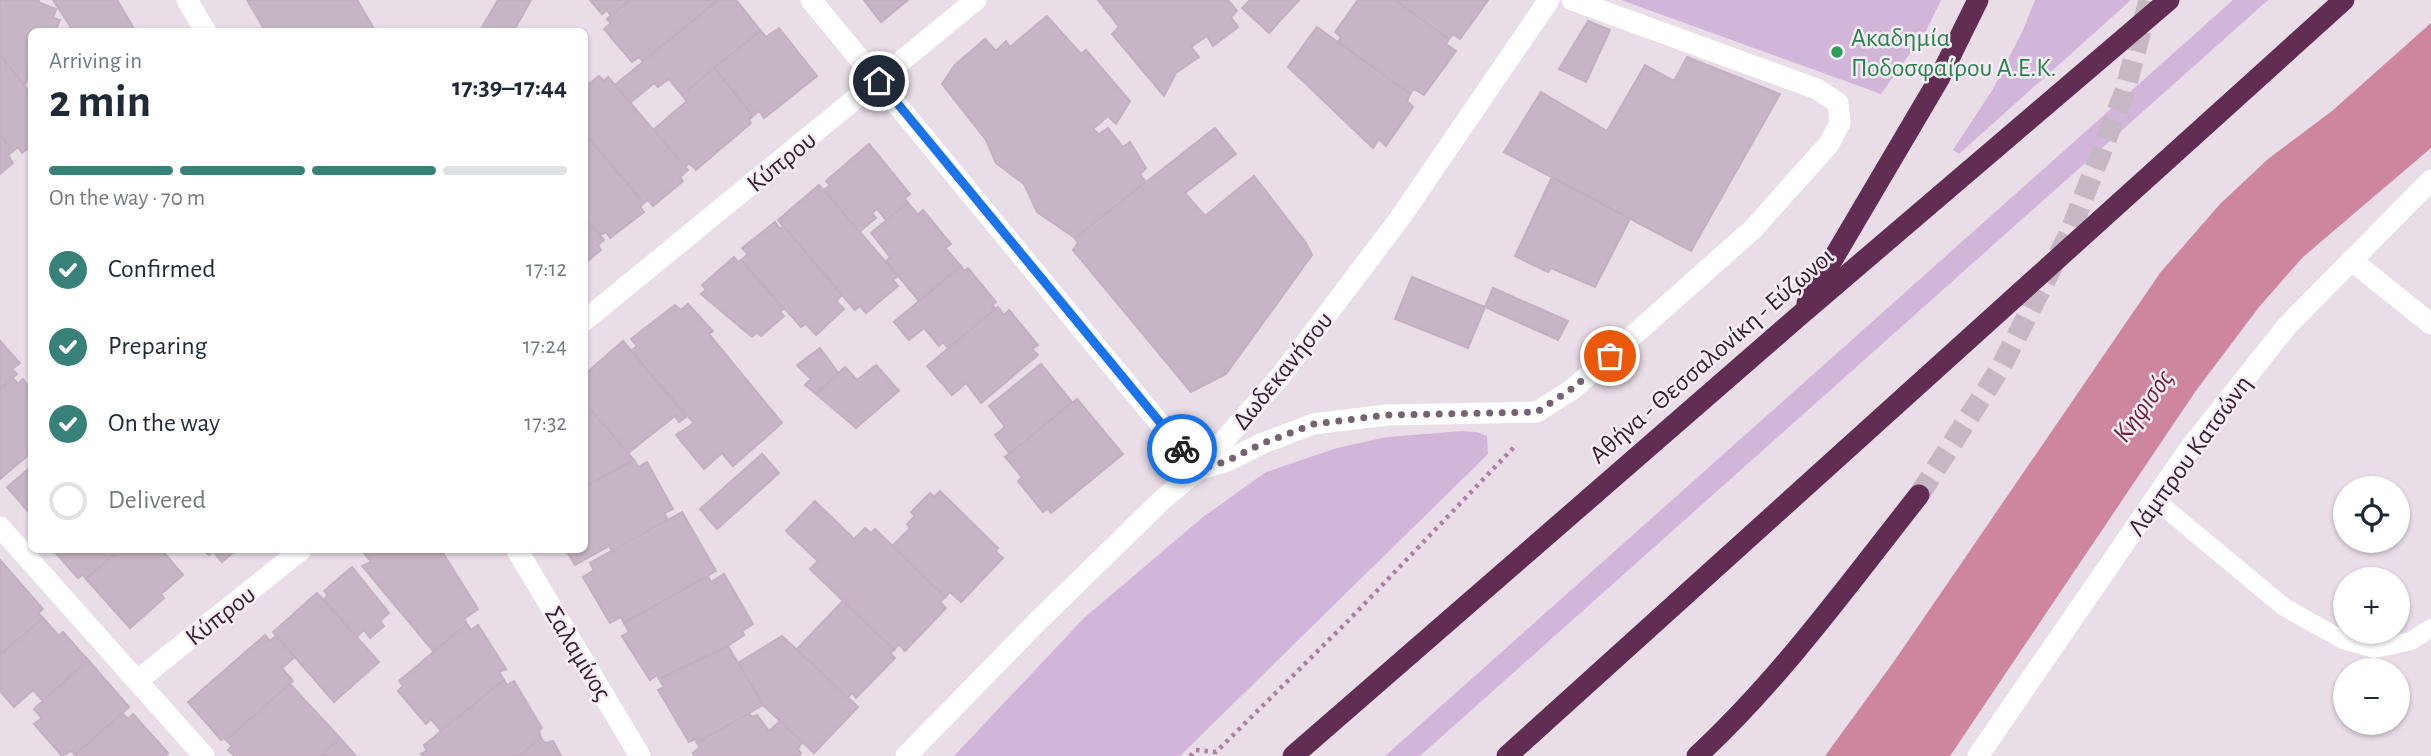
<!DOCTYPE html>
<html lang="en">
<head>
<meta charset="utf-8">
<style>
	body { margin:0; font-family:"Alegreya Sans",sans-serif; background:#f6f6f7; color:#1f2937; height:100vh; display:flex; flex-direction:column; font-size:26px; white-space:nowrap }
	* { box-sizing:border-box; margin:0 }
	p { font-size:23px; color:#747a83 }
	.icon { flex:none; width:38px; height:38px; fill:none; stroke:currentColor; stroke-width:2; stroke-linecap:round; stroke-linejoin:round }
	.map { position:relative; flex:1; overflow:hidden }
	.panel { position:absolute; left:28px; top:28px; width:560px; height:525px; display:flex; flex-direction:column; background:#fff; border-radius:10px; box-shadow:0 2px 5px #0004 }
	.panel>* { flex:none }
	.tools { position:absolute; left:2333px; top:476px; display:grid; gap:14px }
	.tools a { display:grid; place-items:center; width:77px; height:77px; border-radius:50%; background:#fff; box-shadow:0 2px 5px #0004; font-size:35px }
	.pin { position:absolute; display:grid; place-items:center; width:60px; height:60px; color:#fff; margin:-30px; border:4px solid #fff; border-radius:50%; box-shadow:0 2px 7px #0007 }
	.courier { position:absolute; display:grid; place-items:center; width:70px; height:70px; margin:-35px; border:5px solid #1a73e8; border-radius:50%; background:#fff; color:#222; box-shadow:0 2px 9px #0007 }
	.head em { font-style:normal; font-weight:600 }
	.head div { display:flex; flex-direction:column-reverse }
	.head { display:flex; align-items:center; justify-content:space-between; height:119px; padding:0 21px }
	h1 { font-size:46px; font-weight:600; line-height:52px }
	.bar { display:grid; grid-template-columns:repeat(4,1fr); gap:10px 7px; align-content:center; height:84px; padding:0 21px }
	.bar i { height:9px; border-radius:5px; background:#e0e1e3 }
	.bar .active { background:#388179 }
	.bar p { grid-column:span 4 }
	ol { padding:0 21px; list-style:none }
	li { display:flex; align-items:center; gap:21px; height:77px }
	li p { margin-inline-start:auto }
	li .icon { padding:7px; border-radius:50%; background:#388179; color:#fff; stroke-width:4 }
	li:last-child { color:#747a83 }
	li i { width:38px; height:38px; border:4px solid #e0e1e3; border-radius:50% }
	.map>svg:first-child { display:block }
	.green { fill:#d2b6da }
	.water { fill:#cd869e }
	.building { fill:#c6b6c5; stroke:#c2b0c0; stroke-width:2 }
	.lines { fill:none; stroke-linecap:round; stroke-linejoin:round }
	.highway-tunnel { stroke:#c5b7c4; stroke-width:21; stroke-dasharray:21 10; stroke-linecap:butt }
	.path { stroke:#ab7fa2; stroke-width:4.5; stroke-dasharray:3.5 5; stroke-linecap:butt }
	.lane { stroke:#fff; stroke-width:18 }
	.street { stroke:#fff; stroke-width:21 }
	.secondary { stroke:#fff; stroke-width:21 }
	.highway { stroke:#622d52; stroke-width:21 }
	.done { stroke:#756272; stroke-width:7; stroke-dasharray:0 12.6 }
	.route { stroke:#1a73e8; stroke-width:9 }
	.leisure-dot { fill:#2e9e5b; stroke:#f6edf6; stroke-width:2.5 }
	.labels { text-anchor:middle; stroke-width:5; stroke-linejoin:round; paint-order:stroke }
	.leisure-label { font-size:26px; fill:#27864d; stroke:#f6edf6; text-anchor:start }
	.street-label { font-size:26px; fill:#372032; stroke:#f6edf6 }
	.water-label { font-size:28px; font-style:italic; fill:#701d37; stroke:#f6edf6 }
</style>
</head>
<body>
<div class="map">
<svg width="2431" height="756" viewBox="0 0 2431 756">
	<rect width="100%" height="100%" fill="#e9dde8"/>
	<g class="green">
		<path d="M1621,0H1941L1926,31L1881,94Z"/>
		<path d="M2035,0H2131L1959,154L1953,150L1993,89L2023,30Z"/>
		<path d="M2233,0H2268L1420,756H1385Z"/>
		<path d="M1462,431L1476,432L1487,436L1488,454L1180,756H954L1084,618L1203,517L1266,472L1337,448L1387,437Z"/>
	</g>
	<path class="water" d="M2431,23V148L2303,257L2259,307L2195,392L1950,756H1825L1895,660L2160,273L2220,204L2268,159L2332,111Z"/>
	<g class="building">
		<path d="M0,0H39L38,2L56,9L53,18L60,20L55,32H32V71L24,85L0,55Z"/>
		<path d="M53,0H117L136,32H74Z"/>
		<path d="M247,0H357L376,32H266Z"/>
		<path d="M498,0H531L513,32H486L481,29Z"/>
		<path d="M590,0H630L611,16L607,10L602,14Z"/>
		<path d="M630,0H718L643,61L639,57L632,62L604,29L611,23L607,19Z"/>
		<path d="M718,0H736L761,31L682,95L669,79L658,87L654,83L630,103L615,85Z"/>
		<path d="M864,0H908L881,22Z"/>
		<path d="M1098,0H1228L1237,11L1231,17L1238,27L1213,46L1207,36L1191,47L1199,57L1176,73L1164,96L1112,34L1119,27Z"/>
		<path d="M1250,0H1299L1269,33L1242,8Z"/>
		<path d="M1358,0H1395L1449,39L1446,44L1456,51L1424,95L1414,89L1410,94L1338,42L1341,37L1335,32Z"/>
		<path d="M1395,0H1488L1460,39L1453,34L1449,39Z"/>
		<path d="M1047,16L1081,54L1086,50L1130,101L1116,124L1108,116L1093,129L1099,134L1108,128L1123,147L1130,142L1146,168L1140,174L1146,182L1075,238L1037,212L1024,184L996,163L986,140L942,84L955,65L985,39L996,51L1006,41L1010,47Z"/>
		<path d="M1588,21L1610,30L1586,82L1559,69Z"/>
		<path d="M1317,27L1410,94L1407,101L1413,107L1386,146L1379,139L1373,148L1288,67Z"/>
		<path d="M779,28L817,76L764,118L759,111L753,116L714,68L761,31L766,37Z"/>
		<path d="M0,55L32,95V145L22,153L18,147L13,151L0,136Z"/>
		<path d="M1687,57L1780,94L1691,251L1504,152L1541,92L1607,131L1645,65L1674,81Z"/>
		<path d="M714,68L753,116L749,120L751,123L696,170L689,163L685,167L653,130L687,101L682,95Z"/>
		<path d="M599,76L604,81L608,77L688,170L680,177L683,181L653,206L648,200L644,203L584,133V84L586,86Z"/>
		<path d="M1215,128L1236,154L1185,193L1205,216L1254,176L1306,243L1312,255L1226,374L1191,392L1073,250L1078,243L1075,238Z"/>
		<path d="M584,133L644,203L640,207L644,212L610,238L606,232L600,235L584,217Z"/>
		<path d="M0,136L13,151L8,155L13,163L0,174Z"/>
		<path d="M869,144L910,194L905,198L908,203L886,220L877,209L872,213L876,218L859,232L824,190L830,185L826,181Z"/>
		<path d="M1552,177L1630,219L1595,287L1551,268L1548,272L1515,256Z"/>
		<path d="M819,185L898,276L893,280L898,286L866,313L860,306L855,310L778,220Z"/>
		<path d="M908,203L918,215L923,210L951,244L945,248L961,266L919,301L886,261L890,257L871,233Z"/>
		<path d="M584,217L604,240L598,245L601,250L584,264Z"/>
		<path d="M775,222L780,229L783,226L842,295L836,301L844,309L816,335L806,324L801,327L741,260L748,254L742,248Z"/>
		<path d="M734,257L738,262L741,260L783,309L780,312L784,316L761,336L757,332L752,337L701,294L706,290L702,285Z"/>
		<path d="M961,266L964,271L968,268L996,302L992,305L996,309L948,348L943,342L939,346L924,328L909,340L894,322Z"/>
		<path d="M1412,277L1485,307L1468,348L1395,319Z"/>
		<path d="M1493,288L1568,321L1558,340L1485,307Z"/>
		<path d="M688,304L713,331L709,334L782,423L733,466L722,453L704,469L676,435L694,423L631,351L637,346L631,339L675,305L681,310Z"/>
		<path d="M998,307L1004,315L1009,310L1038,345L1032,349L1038,355L981,403L966,383L952,395L927,366Z"/>
		<path d="M0,341L20,363L12,369L17,374L0,389Z"/>
		<path d="M623,341L686,417L679,422L675,416L628,453L584,402V384L586,383L584,375Z"/>
		<path d="M820,348L838,373L816,394L805,385L811,379L797,365Z"/>
		<path d="M1041,364L1072,402L1010,454L995,435L1005,427L989,406Z"/>
		<path d="M876,365L899,391L856,428L816,394L845,367L857,380Z"/>
		<path d="M13,378L18,384L23,379L29,387L32,385V452L0,479V389Z"/>
		<path d="M1077,399L1123,454L1051,513L1048,508L1043,512L1018,481L1022,477L1005,457Z"/>
		<path d="M584,402L634,460L584,487Z"/>
		<path d="M762,454L779,473L717,529L700,509Z"/>
		<path d="M634,460L638,467L647,462L673,509L664,513L668,520L612,551L609,546L575,565L566,550H584V487Z"/>
		<path d="M32,466V516L7,487Z"/>
		<path d="M940,491L998,548L995,551L1003,558L961,602L950,592L945,597L892,546L910,528L907,524L915,516L911,512L930,493L934,497Z"/>
		<path d="M815,501L854,539L865,528L871,533L875,529L945,597L940,602L946,608L905,651L899,644L894,650L810,569L818,561L786,531Z"/>
		<path d="M682,512L716,571L624,623L621,617L610,623L583,577L594,570L590,563Z"/>
		<path d="M53,550H119L86,579L83,575L78,578Z"/>
		<path d="M119,550H162L183,575L161,594L164,598L130,628L86,579Z"/>
		<path d="M204,550H236L222,562L213,551L209,555Z"/>
		<path d="M369,550H425L429,554L441,550L478,609L464,619L467,624L434,652L362,566L371,562L364,553Z"/>
		<path d="M0,560L43,609L38,613L43,618L0,655Z"/>
		<path d="M352,567L389,613L380,621L384,626L370,638L364,630L356,637L324,599L328,595L324,591Z"/>
		<path d="M724,574L753,624L742,631L744,635L728,646L659,679L657,675L650,680L622,636L629,632L624,623L708,576L711,582Z"/>
		<path d="M317,593L379,662L334,702L273,632Z"/>
		<path d="M843,601L894,650L890,653L895,658L856,698L852,693L847,698L797,649Z"/>
		<path d="M43,618L59,636L63,632L88,660L43,701L33,690L14,707L0,691V655Z"/>
		<path d="M467,624L471,630L478,625L506,669L499,672L504,680L441,731L431,719L426,724L398,691L403,686L399,681Z"/>
		<path d="M265,635L270,641L276,636L295,657L282,668L293,681L226,740L224,738L221,740L188,702Z"/>
		<path d="M782,636L858,707L814,753L763,705L738,663Z"/>
		<path d="M728,646L763,705L697,743L695,739L689,742L658,690L664,687L659,679Z"/>
		<path d="M88,660L129,707L76,755L71,751L62,756L34,724L42,718L34,709Z"/>
		<path d="M504,680L507,685L514,681L542,728L539,731L541,738L519,756H423L421,754L427,751L424,745Z"/>
		<path d="M290,684L340,738L321,756H235L228,750L232,746L226,740Z"/>
		<path d="M122,713L128,719L133,714L168,753L165,756H74Z"/>
		<path d="M749,713L752,717L757,715L769,731L780,721L802,742L798,749L801,753L799,756H695L693,753L700,747L697,743Z"/>
		<path d="M340,738L356,756H321Z"/>
		<path d="M541,738L545,743L553,741L561,756H519Z"/>
	</g>
	<g class="lines">
		<path class="highway-tunnel" d="M1919,495L2001,367L2070,232L2125,91L2149,0"/>
		<path class="path" d="M1190,756L1196,750L1216,752L1348,621L1516,445"/>
		<path class="lane" d="M2154,499L2284,607L2343,640L2375,649L2411,641L2431,628"/>
		<g class="street">
			<path d="M811,0L1198,470L1227,461L1261,444L1313,424L1387,415L1537,412L1573,389L1753,229L1829,144L1840,123L1838,103L1817,89L1572,0"/>
			<path d="M2351,260L2431,324"/>
			<path d="M584,321L976,0"/>
			<path d="M0,527L204,756"/>
			<path d="M138,680L301,550"/>
		</g>
		<g class="secondary">
			<path d="M187,0L206,32"/>
			<path d="M517,550L640,756"/>
			<path d="M906,756L1037,622L1162,500L1198,470L1279,378L1400,218L1549,0"/>
			<path d="M1978,756L2190,448L2287,326L2431,180"/>
		</g>
		<g class="highway">
			<path d="M1807,303L1939,79L1978,0"/>
			<path d="M1293,756L1799,316L2169,0"/>
			<path d="M1507,756L2344,0"/>
			<path d="M1697,756C1781,678 1848,585 1919,495"/>
		</g>
	</g>
	<g class="lines">
		<path class="done" d="M1182,449L1198,470L1227,461L1261,444L1314,424L1387,415L1537,412L1573,388L1610,356"/>
		<path class="route" d="M879,81L1182,449"/>
	</g>
	<circle class="leisure-dot" cx="1837" cy="52" r="7"/>
	<g class="labels">
		<g class="leisure-label">
			<text x="1851" y="46">Ακαδημία<tspan x="1851" dy="30">Ποδοσφαίρου Α.Ε.Κ.</tspan></text>
		</g>
		<g class="street-label">
			<text transform="translate(781 161) rotate(-39)" y="9">Κύπρου</text>
			<text transform="translate(1711 355) rotate(-41)" y="9">Αθήνα - Θεσσαλονίκη - Εύζωνοι</text>
			<text transform="translate(1282 370) rotate(-51)" y="9">Δωδεκανήσου</text>
			<text transform="translate(2189 455) rotate(-54)" y="9">Λάμπρου Κατσώνη</text>
			<text transform="translate(220 615) rotate(-38)" y="9">Κύπρου</text>
			<text transform="translate(579 653) rotate(59)" y="9">Σαλαμίνος</text>
		</g>
		<g class="water-label">
			<text transform="translate(2142 405) rotate(-54)" y="10">Κηφισός</text>
		</g>
	</g>
</svg>
<div class="tools">
<a><svg class="icon" aria-label="locate" viewBox="0 0 24 24"><circle cx="12" cy="12" r="6"/><path d="M12 2v4M12 18v4M2 12h4M18 12h4"/></svg></a>
<a>+</a>
<a>−</a>
</div>
<div class="pin" style="left:1610px;top:356px;background:#ea580c"><svg class="icon" aria-label="bag" viewBox="0 0 24 24"><path d="M5 8h14l-1 12H6zM9 8a3 3 0 0 1 6 0"/></svg></div>
<div class="pin" style="left:879px;top:81px;background:#1f2937"><svg class="icon" aria-label="home" viewBox="0 0 24 24"><path d="M3 11l9-7 9 7M6 9v11h12V9"/></svg></div>
<div class="courier" style="left:1182px;top:449px"><svg class="icon" aria-label="bike" viewBox="0 0 24 24"><circle cx="6" cy="16" r="4"/><circle cx="18" cy="16" r="4"/><path d="M6 16l4-8h5l3 8M10 8l3 8H6M13 5h3"/></svg></div>
<section class="panel">
<div class="head"><div><h1>2 min</h1><p>Arriving in</p></div><em>17:39–17:44</em></div>
<div class="bar"><i class="active"></i><i class="active"></i><i class="active"></i><i></i><p>On the way · 70 m</p></div>
<ol>
<li><svg class="icon" aria-label="check" viewBox="0 0 24 24"><path d="M5 12l5 5 9-10"/></svg>Confirmed<p>17:12</p></li>
<li><svg class="icon" aria-label="check" viewBox="0 0 24 24"><path d="M5 12l5 5 9-10"/></svg>Preparing<p>17:24</p></li>
<li><svg class="icon" aria-label="check" viewBox="0 0 24 24"><path d="M5 12l5 5 9-10"/></svg>On the way<p>17:32</p></li>
<li><i></i>Delivered</li>
</ol>
</section>
</div>
</body>
</html>
